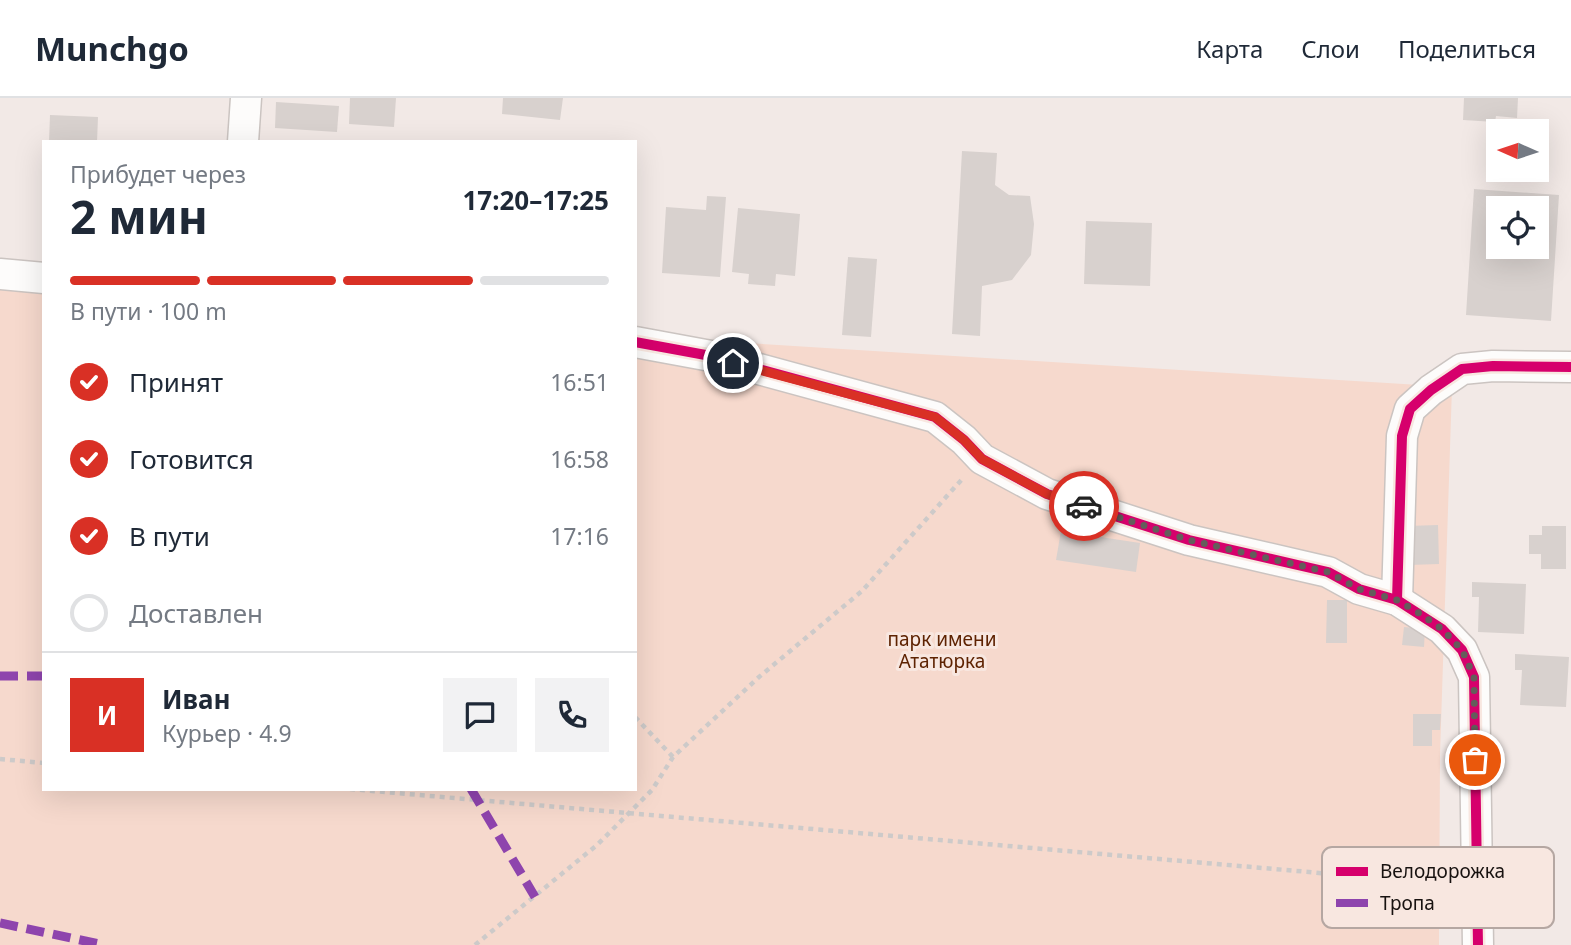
<!DOCTYPE html>
<html lang="ru">
<head>
<meta charset="utf-8">
<style>
	body { margin:0; font-family:"Noto Sans",sans-serif; background:#f2f2f3; color:#1f2937; height:100vh; display:flex; flex-direction:column; font-size:26px; white-space:nowrap }
	* { box-sizing:border-box; margin:0 }
	p { font-size:23px; color:#747a83 }
	.icon { flex:none; width:38px; height:38px; fill:none; stroke:currentColor; stroke-width:2; stroke-linecap:round; stroke-linejoin:round }
	.map { position:relative; flex:1; overflow:hidden }
	.drawer { position:absolute; left:42px; top:42px; width:595px; height:651px; display:flex; flex-direction:column; background:#fff; border-radius:0px; box-shadow:0 7px 28px #0002 }
	.drawer>* { flex:none }
	.needle { width:46px; rotate:273deg }
	.tools { position:absolute; left:1486px; top:21px; display:grid; gap:14px }
	.tools a { display:grid; place-items:center; width:63px; height:63px; border-radius:0px; background:#fff; box-shadow:0 7px 28px #0002; font-size:35px }
	.pin { position:absolute; display:grid; place-items:center; width:60px; height:60px; color:#fff; margin:-30px; border:4px solid #fff; border-radius:50%; box-shadow:0 2px 7px #0007 }
	.courier { position:absolute; display:grid; place-items:center; width:70px; height:70px; margin:-35px; border:5px solid #d93025; border-radius:50%; background:#fff; color:#222; box-shadow:0 2px 9px #0007 }
	.overview em { font-style:normal; font-weight:700 }
	.overview div { display:flex; flex-direction:column-reverse }
	.overview { display:flex; align-items:center; justify-content:space-between; height:119px; padding:0 28px }
	h1 { font-size:46px; font-weight:700; line-height:52px }
	.bar { display:grid; grid-template-columns:repeat(4,1fr); gap:10px 7px; align-content:center; height:84px; padding:0 28px }
	.bar i { height:9px; border-radius:5px; background:#e0e1e3 }
	.bar .current { background:#d93025 }
	.bar p { grid-column:span 4 }
	.line { display:flex; align-items:center; gap:18px; padding:0 28px; border-top:2px solid #e0e1e3 }
	.line div { flex:1 }
	.round { display:grid; place-items:center; flex:none; width:74px; height:74px; border-radius:0px; background:#f2f2f3 }
	ol { padding:0 28px; list-style:none }
	li { display:flex; align-items:center; gap:21px; height:77px }
	li p { margin-inline-start:auto }
	li .icon { padding:7px; border-radius:50%; background:#d93025; color:#fff; stroke-width:4 }
	li:last-child { color:#747a83 }
	li i { width:38px; height:38px; border:4px solid #e0e1e3; border-radius:50% }
	header { display:flex; align-items:center; gap:42px; box-sizing:border-box; height:98px; padding:0 35px; background:#fff; border-bottom:2px solid #e0e1e3 }
	header strong { font-size:33px }
	nav { display:flex; gap:38px; margin-inline-start:auto; font-size:24px }
	.map>svg:first-child { display:block }
	.green { fill:#f6d9cd }
	.building { fill:#d8d1ce; fill-rule:evenodd }
	.lines { fill:none; stroke-linecap:round; stroke-linejoin:round }
	.street-casing { stroke:#cbc4c1; stroke-width:33 }
	.path { stroke:#cdcac9; stroke-width:4.5; stroke-dasharray:5 5; stroke-linecap:butt }
	.street { stroke:#fdfcfb; stroke-width:30 }
	.quiet { stroke:#8e44ad; stroke-width:9; stroke-dasharray:18 9; stroke-linecap:butt }
	.cycleway-casing { stroke:#f8e7e0; stroke-width:15 }
	.cycleway { stroke:#d6006c; stroke-width:10 }
	.done { stroke:#645d5b; stroke-width:7; stroke-dasharray:0 12.6 }
	.route { stroke:#d93025; stroke-width:9 }
	.labels { text-anchor:middle; stroke-width:6; stroke-linejoin:round; paint-order:stroke }
	.park-label { font-size:19px; fill:#5e2302; stroke:#f8e7e0 }
	.key { fill:#f8e7e0; stroke:#b5a7a2; stroke-width:2 }
	.key-label { font-size:19px; fill:#181210 }
</style>
</head>
<body>
<header>
<strong>Munchgo</strong>
<nav><a>Карта</a><a>Слои</a><a>Поделиться</a></nav>
</header>
<div class="map">
<svg width="1571" height="847" viewBox="0 0 1571 847">
	<rect width="100%" height="100%" fill="#f2e9e6"/>
	<path class="green" d="M0,189L44,192V691H635V238L1452,289L1440,657L1439,847H0Z"/>
	<g class="building">
		<path d="M350,0H396L394,29L349,26Z"/>
		<path d="M503,0H563L560,22L502,16Z"/>
		<path d="M1464,0H1518L1517,20L1496,18L1495,24L1463,22Z"/>
		<path d="M276,4L339,8L337,34L275,30Z"/>
		<path d="M50,17L98,19L97,44H49Z"/>
		<path d="M962,53L997,55L995,87L1009,97L1030,98L1034,126L1031,157L1012,182L982,188L980,238L952,236Z"/>
		<path d="M1474,91L1559,97L1551,223L1466,217ZM1498,110H1536V149H1498Z"/>
		<path d="M707,98L726,99L720,179L662,175L666,109L706,112Z"/>
		<path d="M738,110L800,116L795,178L776,176L775,188L748,186L749,176L732,174Z"/>
		<path d="M1086,123L1152,125L1150,188L1084,186Z"/>
		<path d="M848,159L877,161L871,239L842,237Z"/>
		<path d="M1438,427L1439,466L1409,467L1408,428Z"/>
		<path d="M1542,428H1566V471H1541V456H1529V437H1542Z"/>
		<path d="M1061,433L1140,445L1136,474L1056,462Z"/>
		<path d="M1472,484L1526,486L1524,536L1478,534L1479,499H1472Z"/>
		<path d="M1327,502H1347V545H1326Z"/>
		<path d="M1404,529L1425,531L1424,549L1402,547Z"/>
		<path d="M1515,556L1569,559L1566,609L1520,607L1522,572H1515Z"/>
		<path d="M1413,616H1441L1440,632H1432V648H1413Z"/>
	</g>
	<g class="lines">
		<g class="street-casing">
			<g id="street">
				<path d="M243,44L246,0"/>
				<path d="M0,176L44,180"/>
				<path d="M635,244L711,258L935,319L964,342L982,361L1047,396L1189,442L1328,474L1359,491L1397,502L1442,531L1462,552L1474,579L1478,847"/>
				<path d="M1397,502L1402,338L1410,311L1431,292L1462,271L1493,268L1571,269"/>
			</g>
		</g>
		<g class="path">
			<path d="M635,619L673,659"/>
			<path d="M0,661L44,665"/>
			<path d="M350,691L1309,774L1359,779L1453,795"/>
			<path d="M475,847L597,747L652,692L673,659L759,579L862,493L964,379"/>
		</g>
		<use href="#street" class="street"/>
		<g class="quiet">
			<path d="M0,578H44"/>
			<path d="M471,691L535,799"/>
			<path d="M0,825L104,847"/>
		</g>
		<g class="cycleway-casing">
			<g id="cycleway">
				<path d="M635,244L711,258L935,319L964,342L982,361L1047,396L1189,442L1328,474L1359,491L1397,502L1442,531L1462,552L1474,579L1478,847"/>
				<path d="M1397,502L1402,338L1410,311L1431,292L1462,271L1493,268L1571,269"/>
			</g>
		</g>
		<use href="#cycleway" class="cycleway"/>
	</g>
	<g class="lines">
		<path class="done" d="M1084,408L1189,442L1328,474L1359,491L1397,502L1416,513L1442,531L1462,552L1474,579L1475,662"/>
		<path class="route" d="M733,265L935,319L964,342L982,361L1047,396L1084,408"/>
	</g>
	<g class="labels">
		<g class="park-label">
			<text x="942" y="548">парк имени<tspan x="942" dy="22">Ататюрка</tspan></text>
		</g>
	</g>
	<rect x="1322" y="749" width="232" height="81" rx="10" class="key"/>
	<rect x="1336" y="769" width="32" height="9" fill="#d6006c"/>
	<rect x="1336" y="801" width="32" height="8" fill="#8e44ad"/>
	<g class="key-label">
		<text x="1380" y="780">Велодорожка</text>
		<text x="1380" y="812">Тропа</text>
	</g>
</svg>
<div class="tools">
<a><svg class="needle" viewBox="-14 -14 28 28"><path d="M0-13l5 13h-10z" fill="#e53935"/><path d="M0 13l5-13h-10z" fill="#747a83"/></svg></a>
<a><svg class="icon" aria-label="locate" viewBox="0 0 24 24"><circle cx="12" cy="12" r="6"/><path d="M12 2v4M12 18v4M2 12h4M18 12h4"/></svg></a>
</div>
<div class="pin" style="left:1475px;top:662px;background:#ea580c"><svg class="icon" aria-label="bag" viewBox="0 0 24 24"><path d="M5 8h14l-1 12H6zM9 8a3 3 0 0 1 6 0"/></svg></div>
<div class="pin" style="left:733px;top:265px;background:#1f2937"><svg class="icon" aria-label="home" viewBox="0 0 24 24"><path d="M3 11l9-7 9 7M6 9v11h12V9"/></svg></div>
<div class="courier" style="left:1084px;top:408px"><svg class="icon" aria-label="car" viewBox="0 0 24 24"><path d="M5 17H2v-5l4-1 3-4h7l3 4 3 1v5h-3M9 17h6M6 11h13"/><circle cx="7" cy="17" r="2"/><circle cx="17" cy="17" r="2"/></svg></div>
<section class="drawer">
<div class="overview"><div><h1>2 мин</h1><p>Прибудет через</p></div><em>17:20–17:25</em></div>
<div class="bar"><i class="current"></i><i class="current"></i><i class="current"></i><i></i><p>В пути · 100 m</p></div>
<ol>
<li><svg class="icon" aria-label="check" viewBox="0 0 24 24"><path d="M5 12l5 5 9-10"/></svg>Принят<p>16:51</p></li>
<li><svg class="icon" aria-label="check" viewBox="0 0 24 24"><path d="M5 12l5 5 9-10"/></svg>Готовится<p>16:58</p></li>
<li><svg class="icon" aria-label="check" viewBox="0 0 24 24"><path d="M5 12l5 5 9-10"/></svg>В пути<p>17:16</p></li>
<li><i></i>Доставлен</li>
</ol>
<div class="line" style="height:126px"><b class="round" style="background:#d93025;color:#fff">И</b><div><b>Иван</b><p>Курьер · 4.9</p></div><a class="round"><svg class="icon" aria-label="chat" viewBox="0 0 24 24"><path d="M4 5h16v11H9l-5 4z"/></svg></a><a class="round"><svg class="icon" aria-label="phone" viewBox="0 0 24 24"><path d="M5 4h4l2 5-3 2q2 4 5 5l2-3 5 2v4C11 20 4 13 5 4z"/></svg></a></div>
</section>
</div>
</body>
</html>
